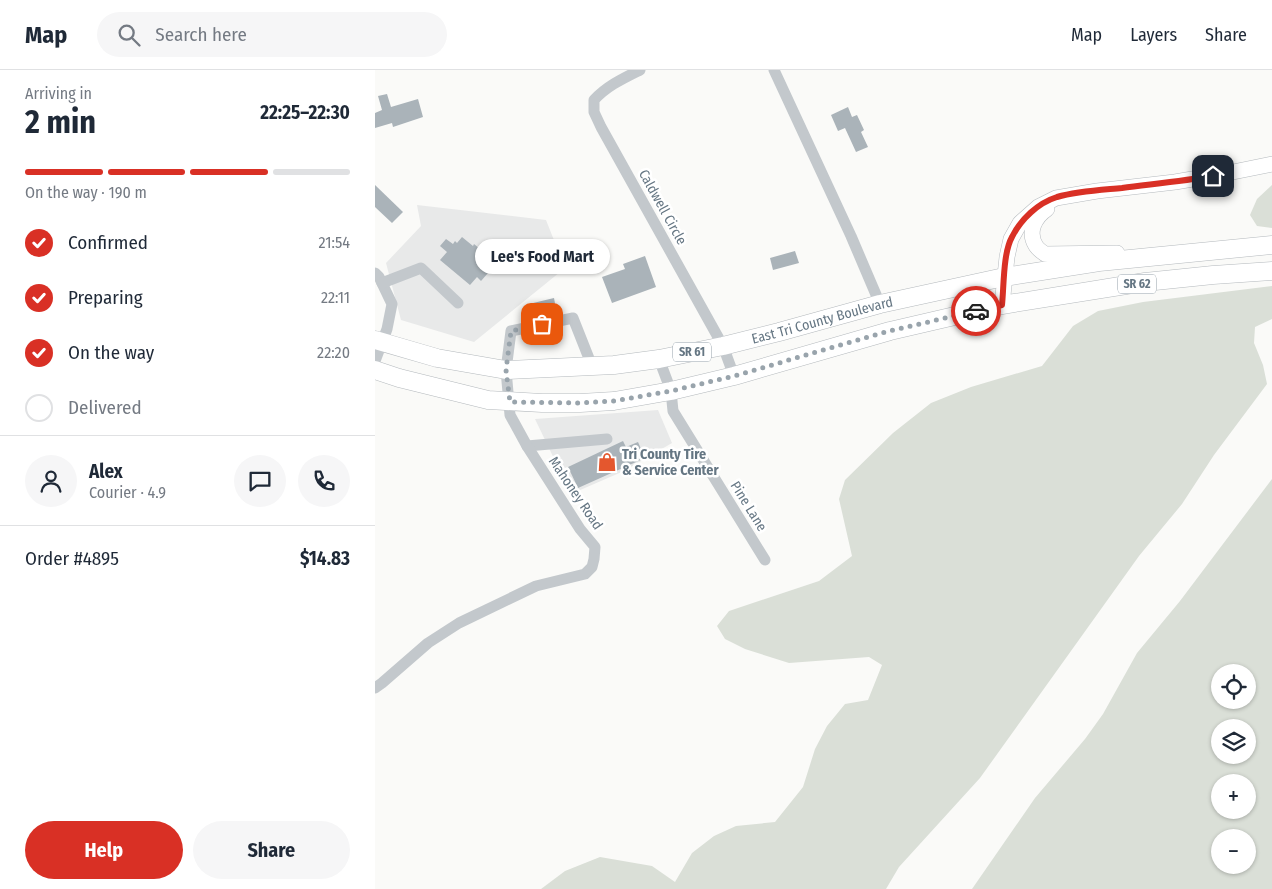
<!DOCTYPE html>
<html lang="en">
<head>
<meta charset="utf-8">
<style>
	body { margin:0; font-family:"Fira Sans Condensed",sans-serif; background:#f6f6f7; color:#1f2937; height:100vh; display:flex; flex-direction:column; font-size:19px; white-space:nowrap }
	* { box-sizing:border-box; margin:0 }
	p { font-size:16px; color:#747a83 }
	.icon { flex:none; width:28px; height:28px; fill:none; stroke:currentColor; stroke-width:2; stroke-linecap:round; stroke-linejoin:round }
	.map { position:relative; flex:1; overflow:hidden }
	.drawer { display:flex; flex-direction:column; background:#fff; width:375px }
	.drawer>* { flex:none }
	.fabs { position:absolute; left:836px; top:594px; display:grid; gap:10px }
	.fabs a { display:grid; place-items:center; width:45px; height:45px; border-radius:50%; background:#fff; box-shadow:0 1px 4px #0004; font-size:25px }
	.pin { position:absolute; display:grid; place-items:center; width:42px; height:42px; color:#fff; margin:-21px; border-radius:10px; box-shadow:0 2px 8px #0006 }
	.courier { position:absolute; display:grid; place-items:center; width:50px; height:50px; margin:-25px; border:4px solid #d93025; border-radius:50%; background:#fff; color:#222; box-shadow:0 1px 6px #0007 }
	.bubble { position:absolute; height:35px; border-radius:18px; background:#fff; box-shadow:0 1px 4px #0004; font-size:16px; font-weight:700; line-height:35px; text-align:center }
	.summary em { font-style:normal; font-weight:700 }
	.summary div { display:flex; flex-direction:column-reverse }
	.summary { display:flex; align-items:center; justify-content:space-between; height:85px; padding:0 25px }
	h1 { font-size:32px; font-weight:700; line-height:38px }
	.bar { display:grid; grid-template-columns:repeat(4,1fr); gap:8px 5px; align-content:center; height:60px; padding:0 25px }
	.bar i { height:6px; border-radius:4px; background:#e0e1e3 }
	.bar .selected { background:#d93025 }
	.bar p { grid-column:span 4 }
	.line { display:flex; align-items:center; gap:12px; padding:0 25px; border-top:1px solid #e0e1e3 }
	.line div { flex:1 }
	.round { display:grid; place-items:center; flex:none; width:52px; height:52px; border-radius:26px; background:#f6f6f7 }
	ol { padding:0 25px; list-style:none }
	li { display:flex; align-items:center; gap:15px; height:55px }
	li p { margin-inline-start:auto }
	li .icon { padding:5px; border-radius:50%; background:#d93025; color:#fff; stroke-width:4 }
	li:last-child { color:#747a83 }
	li i { width:28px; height:28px; border:2px solid #e0e1e3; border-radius:50% }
	.cta { display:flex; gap:10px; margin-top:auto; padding:10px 25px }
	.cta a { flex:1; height:58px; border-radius:30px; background:#d93025; color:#fff; font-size:20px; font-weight:700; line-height:58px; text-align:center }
	.cta a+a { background:#f6f6f7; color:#1f2937 }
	header { display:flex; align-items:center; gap:30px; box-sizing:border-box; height:70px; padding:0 25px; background:#fff; border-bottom:1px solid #e0e1e3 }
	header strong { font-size:24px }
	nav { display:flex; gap:28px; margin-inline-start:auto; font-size:18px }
	.search { width:350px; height:45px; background:#f6f6f7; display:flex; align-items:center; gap:12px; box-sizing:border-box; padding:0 18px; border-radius:28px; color:#747a83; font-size:19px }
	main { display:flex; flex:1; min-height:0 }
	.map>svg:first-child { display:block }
	.built { fill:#e8e9e9 }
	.green { fill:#dadfd7; fill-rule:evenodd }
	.building { fill:#aab3b9 }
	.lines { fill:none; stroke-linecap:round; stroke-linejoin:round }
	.major-casing { stroke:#b5babe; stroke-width:16 }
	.highway-casing { stroke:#b4b9bd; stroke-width:19 }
	.minor { stroke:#c3c8cc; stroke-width:11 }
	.major { stroke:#fff; stroke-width:15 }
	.highway { stroke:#fff; stroke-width:18 }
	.done { stroke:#99a4ac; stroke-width:5; stroke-dasharray:0 9 }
	.route { stroke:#d93025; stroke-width:6 }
	.labels { text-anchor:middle; stroke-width:5; stroke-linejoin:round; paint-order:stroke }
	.shield { fill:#fff; stroke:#939fa8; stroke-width:1 }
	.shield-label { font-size:12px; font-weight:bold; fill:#657683 }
	.street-label { font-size:14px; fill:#657683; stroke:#fff }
	.poi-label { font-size:14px; font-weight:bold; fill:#657683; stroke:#fff; text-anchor:start }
</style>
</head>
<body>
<header>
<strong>Map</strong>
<div class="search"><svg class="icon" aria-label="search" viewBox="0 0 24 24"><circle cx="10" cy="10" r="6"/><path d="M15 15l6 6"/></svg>Search here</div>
<nav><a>Map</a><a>Layers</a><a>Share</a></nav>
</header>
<main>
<section class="drawer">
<div class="summary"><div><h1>2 min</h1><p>Arriving in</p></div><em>22:25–22:30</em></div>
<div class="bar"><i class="selected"></i><i class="selected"></i><i class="selected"></i><i></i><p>On the way · 190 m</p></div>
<ol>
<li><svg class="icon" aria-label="check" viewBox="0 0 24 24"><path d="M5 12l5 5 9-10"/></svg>Confirmed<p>21:54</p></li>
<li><svg class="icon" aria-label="check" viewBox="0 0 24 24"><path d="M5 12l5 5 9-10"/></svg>Preparing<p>22:11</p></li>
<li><svg class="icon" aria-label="check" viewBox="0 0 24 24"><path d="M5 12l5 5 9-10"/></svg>On the way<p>22:20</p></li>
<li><i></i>Delivered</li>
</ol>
<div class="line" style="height:90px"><a class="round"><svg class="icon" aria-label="person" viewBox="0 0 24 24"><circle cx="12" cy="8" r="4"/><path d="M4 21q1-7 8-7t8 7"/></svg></a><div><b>Alex</b><p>Courier · 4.9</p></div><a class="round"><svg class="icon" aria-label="chat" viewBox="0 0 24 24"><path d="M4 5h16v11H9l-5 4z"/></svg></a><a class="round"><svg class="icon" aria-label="phone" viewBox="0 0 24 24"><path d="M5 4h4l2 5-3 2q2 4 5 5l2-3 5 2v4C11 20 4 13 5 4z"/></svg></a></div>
<div class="line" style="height:65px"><div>Order #4895</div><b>$14.83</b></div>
<div class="cta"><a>Help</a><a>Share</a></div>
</section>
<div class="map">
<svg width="897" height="819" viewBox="0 0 897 819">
	<rect width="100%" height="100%" fill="#fafaf8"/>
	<g class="built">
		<path d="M42,135L171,150L190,198L99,272L26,250L11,193L46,156Z"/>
		<path d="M283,340L297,373L249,401L196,424L160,349Z"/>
	</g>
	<g class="green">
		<path d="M897,115V158L882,156L875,145L882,129Z"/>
		<path d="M897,216V249L880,257L879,273L888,295L892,314L839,385L807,434L764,486L605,708L524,797L511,819H166L190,801L225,787L277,796L300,812L317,783L339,766L361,756L400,752L428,717L440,679L452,656L470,634L493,630L507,595L494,587L414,593L370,579L350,569L342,556L354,541L444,511L477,486L464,429L470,410L518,363L556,333L596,317L667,296L698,256L723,241L768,232Z"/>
		<path d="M897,409V819H597L660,728L710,669L728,644L762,583L805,531ZM872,602V630H845V602ZM845,658H872V685H845ZM845,712H872V740H845ZM845,768H872V795H845Z"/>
	</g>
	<g class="building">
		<path d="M12,24L16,37L43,29L48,47L18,57L17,53L0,58V43L7,40L3,26Z"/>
		<path d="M473,37L477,47L482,45L489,60L486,62L493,77L481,82L470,58L463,61L456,45Z"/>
		<path d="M0,115L28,142L17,153L0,137Z"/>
		<path d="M87,167L98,176L99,174L117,189L109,199L113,203L106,211L102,207L95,215L65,190L72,182L65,176L71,169L78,174L80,171L82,173Z"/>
		<path d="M420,181L424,193L398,200L395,188Z"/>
		<path d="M270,186L281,217L237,233L227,207L250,199L248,194Z"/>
		<path d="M179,228L182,244L151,250L149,243L156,242L154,234Z"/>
		<path d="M183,259L185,266L160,271L158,264Z"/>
		<path d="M248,371L251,377L263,372L270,388L203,418L193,397Z"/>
	</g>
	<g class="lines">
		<g class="major-casing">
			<g id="major">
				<path d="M672,139C660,147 652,162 661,176C663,179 667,182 670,184L742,183"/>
				<path d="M627,235L632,187L636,169L645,153L663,137L681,128L722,121L800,112L858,102L897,94"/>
			</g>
		</g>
		<g class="highway-casing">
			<g id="highway">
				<path id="s1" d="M0,270L62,288L131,300L239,295L284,289L348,276L404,262L505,234L629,207L724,192L897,175"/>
				<path d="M0,300L24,308L113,330L167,333H205L239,331L296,321L359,306L515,261L627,235L770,212L838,205L897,201"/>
			</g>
		</g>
		<g class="minor">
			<path d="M265,0C247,9 232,16 219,30V42L226,57L348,276L359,306"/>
			<path d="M399,0L476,166L505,234"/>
			<path d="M0,203L4,207L17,234L12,259L0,291"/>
			<path d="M7,213L46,198L83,233"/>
			<path d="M284,289L296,321L298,341L390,490"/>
			<path d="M152,376L232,369"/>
			<path d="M0,618L7,613L53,573L84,553L161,516L210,504L217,497L219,489L220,477L205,459L152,376L135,345L131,300L136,261L198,248L217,296"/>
		</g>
		<use href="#major" class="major"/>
		<use href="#highway" class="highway"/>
	</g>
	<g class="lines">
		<path class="done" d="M167,254L136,261L131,300L135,332L205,333L239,331L296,321L359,306L514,261L601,241"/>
		<path class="route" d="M601,241L627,235C629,216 628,183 637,167C646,149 663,133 682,127C703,121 726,120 747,118C778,114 808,111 838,106"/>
	</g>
	<defs>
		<g id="shop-bare" transform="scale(1.5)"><path d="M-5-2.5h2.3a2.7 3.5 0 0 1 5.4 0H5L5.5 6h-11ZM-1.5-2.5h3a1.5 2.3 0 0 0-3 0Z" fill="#e4572e" stroke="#fff" stroke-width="2.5" paint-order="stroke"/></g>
	</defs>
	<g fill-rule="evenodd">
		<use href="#shop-bare" x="232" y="392"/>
	</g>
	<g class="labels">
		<g class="shield">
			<rect x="743" y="204.5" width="38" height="19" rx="4"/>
			<rect x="298" y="272.5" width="38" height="19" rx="4"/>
		</g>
		<g class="shield-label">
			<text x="762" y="218">SR 62</text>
			<text x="317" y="286">SR 61</text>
		</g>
		<g class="street-label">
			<text transform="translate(288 137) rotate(61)" y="5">Caldwell Circle</text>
			<text dy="5" stroke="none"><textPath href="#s1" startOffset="456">East Tri County Boulevard</textPath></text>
			<text transform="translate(201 423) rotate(56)" y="5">Mahoney Road</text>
			<text transform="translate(374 436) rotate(58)" y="5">Pine Lane</text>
		</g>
		<g class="poi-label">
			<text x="247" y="389">Tri County Tire<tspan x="247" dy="16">&amp; Service Center</tspan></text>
		</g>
	</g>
</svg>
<div class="fabs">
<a><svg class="icon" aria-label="locate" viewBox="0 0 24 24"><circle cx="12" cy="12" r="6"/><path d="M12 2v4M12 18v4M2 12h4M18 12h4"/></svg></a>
<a><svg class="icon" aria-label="layers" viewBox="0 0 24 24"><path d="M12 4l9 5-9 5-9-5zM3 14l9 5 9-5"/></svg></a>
<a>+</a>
<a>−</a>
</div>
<div class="pin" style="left:167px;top:254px;background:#ea580c"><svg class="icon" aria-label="bag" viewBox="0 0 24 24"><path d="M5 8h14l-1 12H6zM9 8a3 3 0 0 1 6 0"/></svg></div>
<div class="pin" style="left:838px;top:106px;background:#1f2937"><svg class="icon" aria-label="home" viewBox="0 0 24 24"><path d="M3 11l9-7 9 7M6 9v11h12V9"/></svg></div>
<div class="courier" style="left:601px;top:241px"><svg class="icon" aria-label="car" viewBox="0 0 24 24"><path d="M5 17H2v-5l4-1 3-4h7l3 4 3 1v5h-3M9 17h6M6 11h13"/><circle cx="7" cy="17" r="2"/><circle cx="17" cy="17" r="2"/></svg></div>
<div class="bubble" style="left:100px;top:169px;width:135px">Lee's Food Mart</div>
</div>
</main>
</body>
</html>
